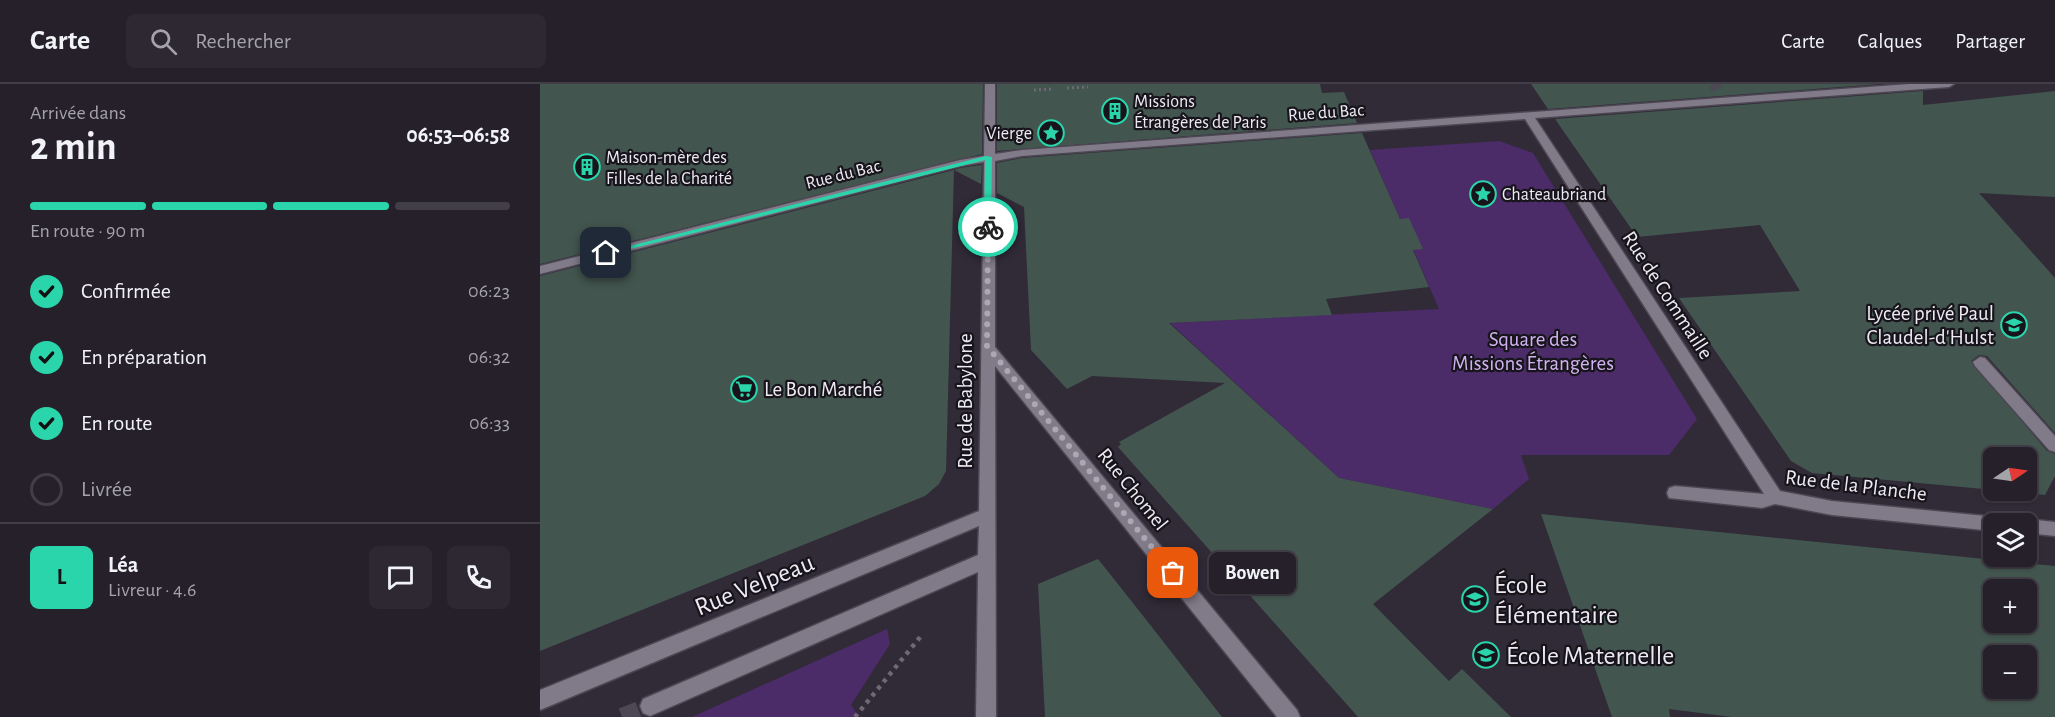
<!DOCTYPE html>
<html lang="fr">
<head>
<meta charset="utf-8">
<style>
	body { margin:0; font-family:"Alegreya Sans",sans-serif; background:#2d2832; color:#f1f3f6; height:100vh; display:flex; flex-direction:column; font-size:22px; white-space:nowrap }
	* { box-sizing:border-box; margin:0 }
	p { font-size:20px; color:#a3a3a8 }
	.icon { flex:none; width:33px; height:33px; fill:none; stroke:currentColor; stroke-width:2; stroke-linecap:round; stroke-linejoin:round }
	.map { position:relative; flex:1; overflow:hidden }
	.side { display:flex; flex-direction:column; background:#25202a; width:540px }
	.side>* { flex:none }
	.needle { width:39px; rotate:77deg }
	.controls { position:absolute; left:1443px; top:363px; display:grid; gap:12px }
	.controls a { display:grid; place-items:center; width:54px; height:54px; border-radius:9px; background:#25202a; box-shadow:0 2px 4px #0004,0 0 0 2px #423e47; font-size:30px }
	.pin { position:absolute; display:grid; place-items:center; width:51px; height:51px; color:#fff; margin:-26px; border-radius:12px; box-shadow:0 3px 9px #0006 }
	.courier { position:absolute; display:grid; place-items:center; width:60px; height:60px; margin:-30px; border:4px solid #2bd5ab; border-radius:50%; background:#fff; color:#222; box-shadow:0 2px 8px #0007 }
	.bubble { position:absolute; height:42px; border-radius:9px; background:#25202a; box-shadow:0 2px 4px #0004,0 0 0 2px #423e47; font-size:20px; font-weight:600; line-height:42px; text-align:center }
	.summary em { font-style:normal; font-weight:600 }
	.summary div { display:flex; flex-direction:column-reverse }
	.summary { display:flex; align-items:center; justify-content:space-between; height:102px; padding:0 30px }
	h1 { font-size:39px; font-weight:600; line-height:45px }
	.bar { display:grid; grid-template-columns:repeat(4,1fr); gap:9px 6px; align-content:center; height:72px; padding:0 30px }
	.bar i { height:8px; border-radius:4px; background:#423e47 }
	.bar .active { background:#2bd5ab }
	.bar p { grid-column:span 4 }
	.line { display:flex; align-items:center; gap:15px; padding:0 30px; border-top:2px solid #423e47 }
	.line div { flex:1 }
	.round { display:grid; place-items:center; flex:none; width:63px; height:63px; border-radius:9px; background:#2d2832 }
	ol { padding:0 30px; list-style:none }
	li { display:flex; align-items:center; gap:18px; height:66px }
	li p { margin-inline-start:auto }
	li .icon { padding:6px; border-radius:50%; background:#2bd5ab; color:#111; stroke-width:4 }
	li:last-child { color:#a3a3a8 }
	li i { width:33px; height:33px; border:3px solid #423e47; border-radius:50% }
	header { display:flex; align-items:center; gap:36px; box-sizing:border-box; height:84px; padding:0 30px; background:#25202a; border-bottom:2px solid #423e47 }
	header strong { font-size:28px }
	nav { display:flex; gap:33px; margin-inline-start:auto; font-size:21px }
	.search { width:420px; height:54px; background:#2d2832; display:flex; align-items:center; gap:15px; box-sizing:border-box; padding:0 21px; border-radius:9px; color:#a3a3a8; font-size:22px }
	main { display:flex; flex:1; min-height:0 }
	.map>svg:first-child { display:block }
	.green { fill:#4c2b69 }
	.building { fill:#43554f; fill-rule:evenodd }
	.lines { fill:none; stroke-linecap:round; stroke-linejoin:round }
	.minor-tunnel-far1 { stroke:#4d4854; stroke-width:11; stroke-dasharray:11 5; stroke-linecap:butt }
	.minor-tunnel { stroke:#4d4854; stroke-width:18; stroke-dasharray:18 9; stroke-linecap:butt }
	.minor-casing { stroke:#4c4752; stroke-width:3 }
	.path-far1 { stroke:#6e6975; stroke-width:3; stroke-dasharray:2 3; stroke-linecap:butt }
	.path { stroke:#6e6975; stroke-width:4.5; stroke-dasharray:4 5; stroke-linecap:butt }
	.minor { fill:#817a89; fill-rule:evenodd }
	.route { fill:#2bd5ab }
	.done { stroke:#aca7b2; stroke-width:6; stroke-dasharray:0 10.8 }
	.labels { text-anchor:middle; stroke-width:4.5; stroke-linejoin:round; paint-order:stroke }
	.far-poi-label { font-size:18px; fill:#eeeaf3; stroke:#17151b; text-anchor:start }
	.far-street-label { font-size:18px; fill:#eeeaf3; stroke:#17151b }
	.street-label { font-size:21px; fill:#eeeaf3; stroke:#17151b }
	.poi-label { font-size:21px; fill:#eeeaf3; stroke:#17151b; text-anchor:end }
	.park-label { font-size:21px; fill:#d0b2f0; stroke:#17151b }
	.near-street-label { font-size:26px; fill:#eeeaf3; stroke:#17151b }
	.near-poi-label { font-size:26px; fill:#eeeaf3; stroke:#17151b; text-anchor:start }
</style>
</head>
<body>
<header>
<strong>Carte</strong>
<div class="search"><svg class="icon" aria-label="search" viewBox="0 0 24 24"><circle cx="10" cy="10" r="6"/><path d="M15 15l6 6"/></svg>Rechercher</div>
<nav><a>Carte</a><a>Calques</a><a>Partager</a></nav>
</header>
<main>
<section class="side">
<div class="summary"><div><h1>2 min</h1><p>Arrivée dans</p></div><em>06:53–06:58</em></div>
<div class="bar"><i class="active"></i><i class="active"></i><i class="active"></i><i></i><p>En route · 90 m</p></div>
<ol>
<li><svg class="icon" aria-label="check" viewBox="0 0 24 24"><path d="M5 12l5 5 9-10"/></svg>Confirmée<p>06:23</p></li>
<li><svg class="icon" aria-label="check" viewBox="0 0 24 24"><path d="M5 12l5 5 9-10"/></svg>En préparation<p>06:32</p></li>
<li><svg class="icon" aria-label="check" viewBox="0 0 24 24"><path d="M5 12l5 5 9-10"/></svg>En route<p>06:33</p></li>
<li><i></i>Livrée</li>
</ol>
<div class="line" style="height:108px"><b class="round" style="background:#2bd5ab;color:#111">L</b><div><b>Léa</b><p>Livreur · 4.6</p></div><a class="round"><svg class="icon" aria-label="chat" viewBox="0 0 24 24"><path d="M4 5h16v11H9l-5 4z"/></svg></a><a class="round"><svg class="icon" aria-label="phone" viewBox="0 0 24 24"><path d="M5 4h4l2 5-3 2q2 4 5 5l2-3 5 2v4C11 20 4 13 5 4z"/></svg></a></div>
</section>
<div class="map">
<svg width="1515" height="633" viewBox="0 0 1515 633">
	<rect width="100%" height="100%" fill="#312b38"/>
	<g class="green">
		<path d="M959,57L993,69L1157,335L1129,371H981L989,395L953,425L799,394L630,239L899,225L830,66Z"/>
		<path d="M347,545L350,560L311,621L319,633H152Z"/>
	</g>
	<g class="building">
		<path d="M0,0H443L442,70L0,180Z"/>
		<path d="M457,0H780L782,9L804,8L817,39L457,67Z"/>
		<path d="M991,0H1339L1008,25Z"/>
		<path d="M1383,7V21L1515,7V113L1439,109L1515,194V349L1447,272L1439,271L1431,277L1507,367L1515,370V392L1505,411L1457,406H1486V374H1454V406L1272,389L1251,377L1139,214L1260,207L1220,141L1097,153L1015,35Z"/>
		<path d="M822,49L860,135L869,134L883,165L873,166L889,203L786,215L792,231L629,239L799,394L953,425L833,520L909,597L922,585L971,633H818L578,363L581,360L579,358L685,299L552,292L527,305L491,266L484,123L457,109V79L482,74Z"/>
		<path d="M442,81L441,100L414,86L420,84Z"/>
		<path d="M414,86L406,387L399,400L385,412L0,567V192Z"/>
		<path d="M1001,430L1515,482V633H1192L1129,625L1130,633H1072ZM1454,506H1486V538H1454ZM1454,572H1486V604H1454Z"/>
		<path d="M558,475L604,533L682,633H505L498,500Z"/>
	</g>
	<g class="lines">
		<path class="minor-tunnel-far1" d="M1174,0L1177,5"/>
		<path class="minor-tunnel" d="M82,633L110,622"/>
		<g class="minor-casing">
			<g id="minor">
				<path d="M445,0H455V70L482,66L1369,0H1414L1409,3L995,34L1240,407L1292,417L1456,433L1462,435L1464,440H1454V447L1292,431L1235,420L1222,424L1129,414L1127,409L1129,404L1135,402L1224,410L985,35L482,72L455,77V263L757,626L760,633H737L455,282L456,633H436L438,488L110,632L103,629L100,622L103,615L438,471L439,442L0,626V606L439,427L444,78L420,82L0,190V182L420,76L444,72Z"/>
				<path d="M1440,273L1445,274L1515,352V368L1509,366L1435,282L1433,278Z"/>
				<path d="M1486,435L1515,438V452L1486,449V440H1479Z"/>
			</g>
		</g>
		<g class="path-far1">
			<path d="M527,4L548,3"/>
			<path d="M494,6L512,5"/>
		</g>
		<path class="path" d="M315,633L381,552"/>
		<use href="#minor" class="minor"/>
	</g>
	<path class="route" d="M446,72L452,73L451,145L444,143L445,76L66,171L62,169Z"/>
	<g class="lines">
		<path class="done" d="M448,143L447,262L633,489"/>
	</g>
	<defs>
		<g id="building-ring" transform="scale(1.35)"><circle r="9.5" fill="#17151b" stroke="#2bd5ab" stroke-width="1.5"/><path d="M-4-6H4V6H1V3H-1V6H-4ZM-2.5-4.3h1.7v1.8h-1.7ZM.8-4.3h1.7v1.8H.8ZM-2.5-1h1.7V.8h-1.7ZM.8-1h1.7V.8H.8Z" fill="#2bd5ab"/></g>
		<g id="sight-ring" transform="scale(1.35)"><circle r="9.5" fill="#17151b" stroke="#2bd5ab" stroke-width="1.5"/><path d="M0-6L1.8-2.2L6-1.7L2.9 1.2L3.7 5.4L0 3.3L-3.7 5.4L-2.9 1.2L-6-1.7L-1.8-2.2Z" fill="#2bd5ab"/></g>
		<g id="school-ring" transform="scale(1.35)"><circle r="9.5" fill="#17151b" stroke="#2bd5ab" stroke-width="1.5"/><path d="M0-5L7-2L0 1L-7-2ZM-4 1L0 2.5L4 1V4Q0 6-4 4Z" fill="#2bd5ab"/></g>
		<g id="supermarket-ring" transform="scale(1.35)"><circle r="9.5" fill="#17151b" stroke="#2bd5ab" stroke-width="1.5"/><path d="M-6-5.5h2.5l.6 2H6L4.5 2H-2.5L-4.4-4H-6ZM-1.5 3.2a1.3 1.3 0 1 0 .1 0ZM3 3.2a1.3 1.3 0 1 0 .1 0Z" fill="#2bd5ab"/></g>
	</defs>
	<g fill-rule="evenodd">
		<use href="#building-ring" x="575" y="27"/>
		<use href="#sight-ring" x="511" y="49"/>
		<use href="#building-ring" x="47" y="83"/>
		<use href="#sight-ring" x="943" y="110"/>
		<use href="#school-ring" x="1474" y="241"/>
		<use href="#supermarket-ring" x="204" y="305"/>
		<use href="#school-ring" x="935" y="515"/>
		<use href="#school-ring" x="946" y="571"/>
	</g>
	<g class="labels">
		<g class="far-poi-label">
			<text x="594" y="23">Missions<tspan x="594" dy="21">Étrangères de Paris</tspan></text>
			<text x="492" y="55" text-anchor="end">Vierge</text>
			<text x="66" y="79">Maison-mère des<tspan x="66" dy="21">Filles de la Charité</tspan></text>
			<text x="962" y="116">Chateaubriand</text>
		</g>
		<g class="far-street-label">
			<text transform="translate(786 28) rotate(-4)" y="6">Rue du Bac</text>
			<text transform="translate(303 90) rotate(-14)" y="6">Rue du Bac</text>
		</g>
		<g class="street-label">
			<text transform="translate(1128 211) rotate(57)" y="7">Rue de Commaille</text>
			<text transform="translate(425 317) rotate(-90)" y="7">Rue de Babylone</text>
			<text transform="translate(1316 401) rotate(7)" y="7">Rue de la Planche</text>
			<text transform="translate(593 405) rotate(51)" y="7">Rue Chomel</text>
		</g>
		<g class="poi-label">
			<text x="1454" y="236">Lycée privé Paul<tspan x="1454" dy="24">Claudel-d'Hulst</tspan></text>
			<text x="224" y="312" text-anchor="start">Le Bon Marché</text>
		</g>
		<g class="park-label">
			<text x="993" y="262">Square des<tspan x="993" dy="24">Missions Étrangères</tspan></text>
		</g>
		<g class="near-street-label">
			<text transform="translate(214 500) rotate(-22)" y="9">Rue Velpeau</text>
		</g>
		<g class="near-poi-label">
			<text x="954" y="509">École<tspan x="954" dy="30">Élémentaire</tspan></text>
			<text x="966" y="580">École Maternelle</text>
		</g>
	</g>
</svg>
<div class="controls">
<a><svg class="needle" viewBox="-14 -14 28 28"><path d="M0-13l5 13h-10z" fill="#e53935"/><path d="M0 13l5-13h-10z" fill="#a3a3a8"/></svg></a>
<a><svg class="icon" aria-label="layers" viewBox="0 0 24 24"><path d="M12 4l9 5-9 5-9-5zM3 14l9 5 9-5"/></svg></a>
<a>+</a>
<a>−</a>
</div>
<div class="pin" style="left:633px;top:489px;background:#ea580c"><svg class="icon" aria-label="bag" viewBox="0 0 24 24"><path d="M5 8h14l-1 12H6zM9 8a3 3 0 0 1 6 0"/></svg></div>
<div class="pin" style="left:66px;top:169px;background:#1f2937"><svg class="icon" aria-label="home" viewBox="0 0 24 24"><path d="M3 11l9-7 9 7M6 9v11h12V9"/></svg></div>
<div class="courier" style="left:448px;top:143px"><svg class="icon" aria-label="bike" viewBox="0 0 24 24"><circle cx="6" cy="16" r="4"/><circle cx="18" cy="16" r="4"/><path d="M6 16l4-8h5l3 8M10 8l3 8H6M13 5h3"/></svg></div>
<div class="bubble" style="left:669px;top:468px;width:87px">Bowen</div>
</div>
</main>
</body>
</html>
